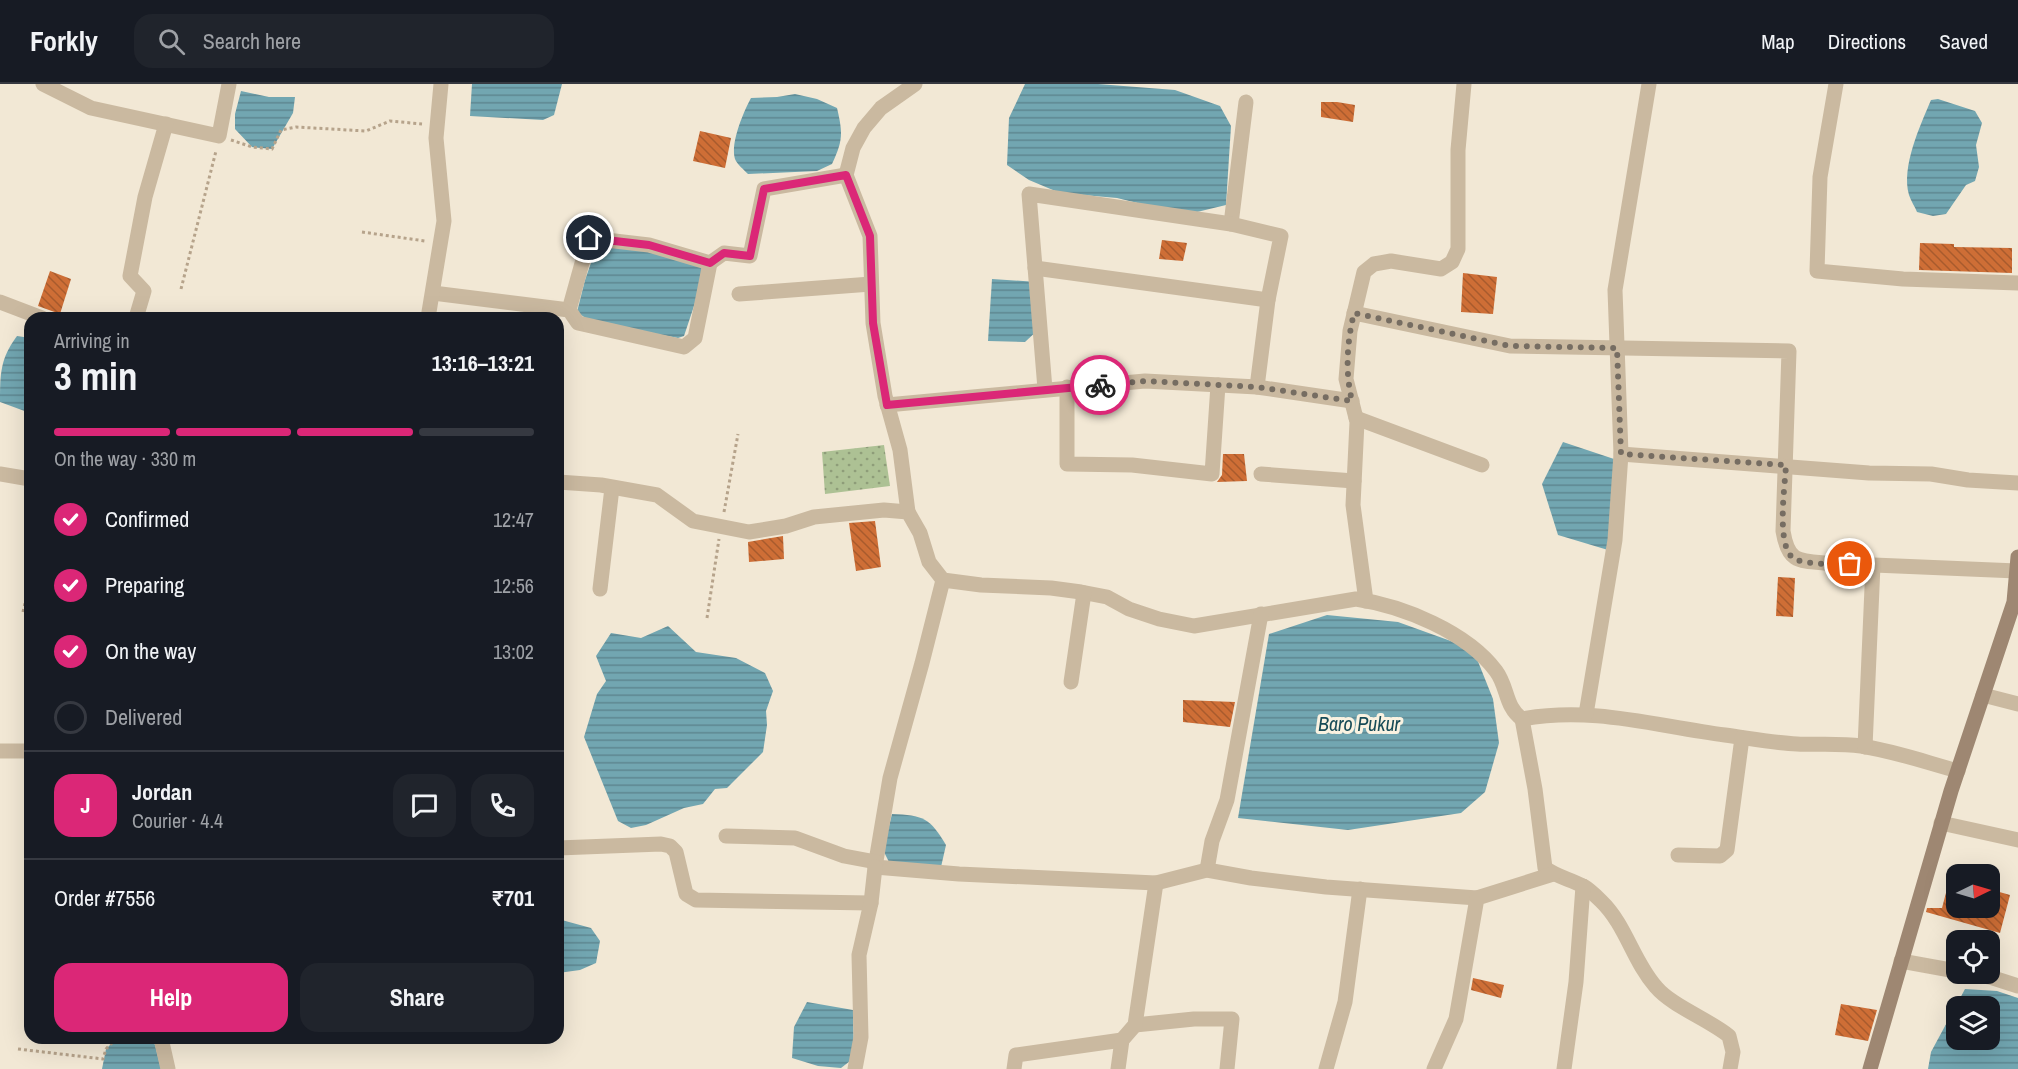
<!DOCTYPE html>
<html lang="en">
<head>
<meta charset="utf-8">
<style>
	body { margin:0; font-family:"Archivo Narrow",sans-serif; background:#20242c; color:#f1f3f6; height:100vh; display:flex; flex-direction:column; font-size:22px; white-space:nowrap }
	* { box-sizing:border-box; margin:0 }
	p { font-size:20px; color:#9ea1a6 }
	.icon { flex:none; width:33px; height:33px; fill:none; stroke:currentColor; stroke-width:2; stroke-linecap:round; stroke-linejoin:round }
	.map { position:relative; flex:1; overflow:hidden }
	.side { position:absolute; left:24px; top:228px; width:540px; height:732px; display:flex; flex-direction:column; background:#171b24; border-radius:18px; box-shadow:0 6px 24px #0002 }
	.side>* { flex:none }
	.needle { width:39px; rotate:85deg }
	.controls { position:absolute; left:1946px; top:780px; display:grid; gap:12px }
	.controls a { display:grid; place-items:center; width:54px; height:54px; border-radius:12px; background:#171b24; box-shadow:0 6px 24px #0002; font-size:30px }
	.pin { position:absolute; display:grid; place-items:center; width:51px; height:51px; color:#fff; margin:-26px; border:3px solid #fff; border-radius:50%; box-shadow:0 2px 6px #0007 }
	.courier { position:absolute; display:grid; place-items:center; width:60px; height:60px; margin:-30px; border:4px solid #db2777; border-radius:50%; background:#fff; color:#222; box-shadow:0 2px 8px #0007 }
	.headline em { font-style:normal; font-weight:800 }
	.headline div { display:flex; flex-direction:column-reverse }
	.headline { display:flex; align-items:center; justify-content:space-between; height:102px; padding:0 30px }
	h1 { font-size:39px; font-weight:800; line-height:45px }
	.bar { display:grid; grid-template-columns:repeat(4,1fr); gap:9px 6px; align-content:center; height:72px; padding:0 30px }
	.bar i { height:8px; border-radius:4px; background:#363941 }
	.bar .current { background:#db2777 }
	.bar p { grid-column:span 4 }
	.line { display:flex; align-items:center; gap:15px; padding:0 30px; border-top:2px solid #363941 }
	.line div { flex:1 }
	.round { display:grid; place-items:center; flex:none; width:63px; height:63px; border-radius:18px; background:#20242c }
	ol { padding:0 30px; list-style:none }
	li { display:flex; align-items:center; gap:18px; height:66px }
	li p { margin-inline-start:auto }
	li .icon { padding:6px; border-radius:50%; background:#db2777; color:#fff; stroke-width:4 }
	li:last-child { color:#9ea1a6 }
	li i { width:33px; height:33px; border:3px solid #363941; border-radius:50% }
	.action { display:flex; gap:12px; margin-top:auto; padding:12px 30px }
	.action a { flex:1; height:69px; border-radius:18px; background:#db2777; color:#fff; font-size:24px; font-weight:800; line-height:69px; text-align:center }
	.action a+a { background:#20242c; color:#f1f3f6 }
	header { display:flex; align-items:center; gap:36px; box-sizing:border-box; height:84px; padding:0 30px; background:#171b24; border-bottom:2px solid #363941 }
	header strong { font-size:28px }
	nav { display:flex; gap:33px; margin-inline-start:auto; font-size:21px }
	.search { width:420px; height:54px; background:#20242c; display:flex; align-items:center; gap:15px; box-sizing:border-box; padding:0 21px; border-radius:18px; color:#9ea1a6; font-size:22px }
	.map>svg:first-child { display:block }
	.grass { fill:url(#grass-dots) }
	.water { fill:url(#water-rules); fill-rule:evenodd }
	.building { fill:url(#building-back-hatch) }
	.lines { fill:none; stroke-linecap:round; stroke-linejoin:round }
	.path { stroke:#b6a38b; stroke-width:3; stroke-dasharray:3 3; stroke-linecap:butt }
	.minor { stroke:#cab9a0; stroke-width:15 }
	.secondary { stroke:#9e8772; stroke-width:15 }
	.done { stroke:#766d62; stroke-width:6; stroke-dasharray:0 10.8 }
	.route { stroke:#db2777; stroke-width:8 }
	.labels { text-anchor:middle; stroke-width:6; stroke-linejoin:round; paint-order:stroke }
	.water-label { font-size:20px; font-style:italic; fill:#174b57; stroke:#faf2e1 }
</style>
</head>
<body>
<header>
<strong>Forkly</strong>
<div class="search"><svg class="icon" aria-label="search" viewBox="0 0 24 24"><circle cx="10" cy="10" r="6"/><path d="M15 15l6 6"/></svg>Search here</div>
<nav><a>Map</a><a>Directions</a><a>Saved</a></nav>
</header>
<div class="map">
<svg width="2018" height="985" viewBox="0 0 2018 985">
	<defs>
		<pattern id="grass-dots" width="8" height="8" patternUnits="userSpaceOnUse" patternTransform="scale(1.5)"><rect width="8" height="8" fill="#adc194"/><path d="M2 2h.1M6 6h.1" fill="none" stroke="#8e9d79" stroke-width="1.8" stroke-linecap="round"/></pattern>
		<pattern id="water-rules" width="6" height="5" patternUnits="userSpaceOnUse" patternTransform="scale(1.5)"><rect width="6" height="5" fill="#72a6b1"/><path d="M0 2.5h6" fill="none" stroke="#5e8790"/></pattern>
		<pattern id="building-back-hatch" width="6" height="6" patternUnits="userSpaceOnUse" patternTransform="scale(1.5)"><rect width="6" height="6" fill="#ce6e36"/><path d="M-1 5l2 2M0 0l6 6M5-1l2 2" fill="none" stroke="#a85b2d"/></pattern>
	</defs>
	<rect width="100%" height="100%" fill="#f2e8d5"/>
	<path class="grass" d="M884,361L890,402L825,410L822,368Z"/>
	<g class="water">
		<path d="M472,0H562L554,31L543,36L470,32Z"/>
		<path d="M1025,0H1098L1175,6L1220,22L1231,42L1226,121L1197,128L1170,127L1117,114L1060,109L1029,96L1007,81L1009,34Z"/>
		<path d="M241,7L269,13H295L293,29L272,65L252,63L235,45V30Z"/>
		<path d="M795,10L817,15L837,24C843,49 843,57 832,80L817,87L748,90C744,86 737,80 735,75C730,59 744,27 751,14L777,13Z"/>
		<path d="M1938,15L1975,27L1982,39L1976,61L1979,83L1975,97L1966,101L1946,130L1933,132L1917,128C1915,123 1911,117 1909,111C1901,83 1920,42 1931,16Z"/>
		<path d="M598,159L625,161L702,180L700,204L684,252L678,254L591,238L577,228L585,196Z"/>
		<path d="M992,195L1037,198L1040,244L1025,258L988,257Z"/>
		<path d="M17,252L30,254V329L0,318C0,290 0,275 17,252Z"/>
		<path d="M1563,358L1617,376L1608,466L1558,451L1542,400Z"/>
		<path d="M1327,531L1398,538L1473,565L1493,615L1499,659L1485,708L1461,729L1348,746L1238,734L1269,550Z"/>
		<path d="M668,542L696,568L736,574L765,589L773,607L766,627L767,641L763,668L727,704L715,705L703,720L684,724L646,741L631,744L618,737L584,653L597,610L606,597L596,572L611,549L641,554Z"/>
		<path d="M892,730C923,731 930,734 946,761L941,783L889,778L883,766Z"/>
		<path d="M558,835L591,844L600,857L596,879L580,886L558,889Z"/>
		<path d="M1965,905L1997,907L2018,914V985H1928L1931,968ZM1956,922H1989V956H1956Z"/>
		<path d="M807,918L853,926L854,974L841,984L818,982L792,974L794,943Z"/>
		<path d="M117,954H151L155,961L161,985H102L106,965Z"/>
	</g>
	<g class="building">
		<path d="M1321,18H1337L1355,21L1353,38L1321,33Z"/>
		<path d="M700,47L731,54L725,84L693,77Z"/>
		<path d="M1162,156L1187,159L1183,177L1159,175Z"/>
		<path d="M1920,159L1954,160V163L2012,164V189L1919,186Z"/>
		<path d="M50,187L71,195L60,230L38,222Z"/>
		<path d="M1463,189L1497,193L1493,230L1461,228Z"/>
		<path d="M1223,370H1244L1247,397L1217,398L1222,391Z"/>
		<path d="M875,437L881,483L856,487L849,439Z"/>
		<path d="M783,452L784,475L749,478L748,458Z"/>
		<path d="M1778,493L1795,494L1793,533L1776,532Z"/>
		<path d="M1183,616L1235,618L1230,643L1183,638Z"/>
		<path d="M1952,786L1956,787V824H1989V805L2010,811L2000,849L1926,828L1927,824H1942Z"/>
		<path d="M1473,894L1504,901L1501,914L1471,906Z"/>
		<path d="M1841,920L1877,926L1868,957L1835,951Z"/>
	</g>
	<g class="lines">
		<g class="path">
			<path d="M231,56L252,63L272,65L281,46L296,43L366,47L390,37L422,40"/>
			<path d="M362,148L425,157"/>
			<path d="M181,205L216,67"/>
			<path d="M724,428L738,350"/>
			<path d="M23,528L30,497"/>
			<path d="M707,534L719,455"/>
			<path d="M18,965L103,975L106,965L117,954"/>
		</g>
		<g class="minor">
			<path d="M43,0L91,24L219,52L229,0"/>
			<path d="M1836,0L1820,93L1817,187L1903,195L2018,199"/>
			<path d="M1231,140L1246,18"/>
			<path d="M710,179L724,169L750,172L764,105L846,91"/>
			<path d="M1035,184L1268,216"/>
			<path d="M433,209L569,226L578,239L684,263L695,254L710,179L649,161L589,154L569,226"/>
			<path d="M739,210L871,200"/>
			<path d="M0,218L42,234"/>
			<path d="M1354,229L1510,262L1789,267L1783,447C1788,478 1798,477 1826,479L2017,487"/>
			<path d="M136,234L144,207L130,192L145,113L166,40"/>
			<path d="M428,234L444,137L436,54L441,0"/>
			<path d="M1067,303V380L1132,381L1212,390L1218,301"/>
			<path d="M1045,305L1029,110L1231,140L1281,152L1268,216L1257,303"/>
			<path d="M887,321L1145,297L1257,303L1352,317"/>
			<path d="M1356,334L1482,381"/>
			<path d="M1621,370L1869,389L1931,390L1968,396L2018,399"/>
			<path d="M0,390L30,395"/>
			<path d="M1261,390L1354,397"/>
			<path d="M558,398L601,401L657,411L693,437L749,448L786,442L814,433L884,426L908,428L920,449L929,478L943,496L981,501L1051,504L1081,508L1107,513L1129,525L1159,535L1194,542L1356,515C1403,522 1467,548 1496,587C1508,603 1505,623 1522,635C1593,622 1655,642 1725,651C1748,654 1773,659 1797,660C1818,661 1840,659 1861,662C1894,667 1925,678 1958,687"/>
			<path d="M908,428L900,366L885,312L873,239L870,152L846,91L853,64L864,44L881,24L915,0"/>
			<path d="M943,496L922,579L890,694L875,783L959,790L1156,799L1207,786L1251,794L1326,803L1477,814"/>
			<path d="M600,505L612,404"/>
			<path d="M1366,517L1353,421L1357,338L1346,295L1350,247L1364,188L1374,180L1391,177L1441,185L1452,178L1458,165V66L1464,0"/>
			<path d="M1071,598L1084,509"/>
			<path d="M1983,611L2018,620"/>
			<path d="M1586,630L1615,456L1621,370L1615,206L1649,0"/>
			<path d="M1522,635L1535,705L1545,784C1557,793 1570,795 1583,802C1589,805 1596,812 1601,817C1626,841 1633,877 1656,903C1672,922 1708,935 1729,952L1733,968L1730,985"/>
			<path d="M1865,663L1873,481"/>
			<path d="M0,667H30"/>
			<path d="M1941,739L2018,756"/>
			<path d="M726,752L795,754L844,772L876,778"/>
			<path d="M558,764L661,760L670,762L676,768L686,810L696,816L871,819"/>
			<path d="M1678,771L1720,772L1727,766L1742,654"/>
			<path d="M1207,786L1212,757L1227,716L1261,530"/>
			<path d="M1901,877L1956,887"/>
			<path d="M1971,890L1990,893L2018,902"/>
			<path d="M1135,941L1194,935H1232L1227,985"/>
			<path d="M161,954L168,985"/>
			<path d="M855,985L861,953L859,871L871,819L875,783"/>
			<path d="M1014,985L1016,971L1122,956"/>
			<path d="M1118,985L1122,956L1135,941L1156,799"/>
			<path d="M1326,985L1345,918L1360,805"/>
			<path d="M1434,985L1456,935L1477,814L1553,790"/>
			<path d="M1564,985L1576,898L1583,802"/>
		</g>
		<path class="secondary" d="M1870,985L1951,707L2014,518L2018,473"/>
	</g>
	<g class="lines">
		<path class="done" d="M1100,301L1145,297L1257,303L1352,317C1345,288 1347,258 1354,229L1510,262L1617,264L1621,370L1786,381C1785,402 1776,461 1793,474C1803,481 1836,480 1850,480"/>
		<path class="route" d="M589,154L649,161L710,179L724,169L750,172L764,105L846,91L870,152L873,239L887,321L1100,301"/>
	</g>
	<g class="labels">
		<g class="water-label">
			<text x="1359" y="647">Baro Pukur</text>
		</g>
	</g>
</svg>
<div class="controls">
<a><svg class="needle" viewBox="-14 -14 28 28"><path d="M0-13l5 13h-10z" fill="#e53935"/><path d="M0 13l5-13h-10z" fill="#9ea1a6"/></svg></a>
<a><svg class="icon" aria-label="locate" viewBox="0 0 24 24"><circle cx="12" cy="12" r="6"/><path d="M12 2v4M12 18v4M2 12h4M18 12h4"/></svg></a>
<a><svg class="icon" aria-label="layers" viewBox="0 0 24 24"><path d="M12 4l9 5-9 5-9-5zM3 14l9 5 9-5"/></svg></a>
</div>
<div class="pin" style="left:1850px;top:480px;background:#ea580c"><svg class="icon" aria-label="bag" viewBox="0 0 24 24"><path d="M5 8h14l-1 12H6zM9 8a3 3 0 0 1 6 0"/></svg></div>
<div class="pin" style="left:589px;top:154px;background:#1f2937"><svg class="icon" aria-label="home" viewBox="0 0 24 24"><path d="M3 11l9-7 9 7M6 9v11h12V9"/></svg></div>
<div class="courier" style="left:1100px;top:301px"><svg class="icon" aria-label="bike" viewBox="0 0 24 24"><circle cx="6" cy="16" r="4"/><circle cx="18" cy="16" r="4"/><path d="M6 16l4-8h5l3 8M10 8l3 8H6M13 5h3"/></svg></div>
<section class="side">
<div class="headline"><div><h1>3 min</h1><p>Arriving in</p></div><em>13:16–13:21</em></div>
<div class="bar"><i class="current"></i><i class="current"></i><i class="current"></i><i></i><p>On the way · 330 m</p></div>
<ol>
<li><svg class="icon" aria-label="check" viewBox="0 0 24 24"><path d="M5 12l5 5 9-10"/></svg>Confirmed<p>12:47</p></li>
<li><svg class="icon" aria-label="check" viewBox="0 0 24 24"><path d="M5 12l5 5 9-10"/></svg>Preparing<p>12:56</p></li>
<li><svg class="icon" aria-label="check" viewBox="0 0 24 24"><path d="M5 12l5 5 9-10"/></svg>On the way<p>13:02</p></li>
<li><i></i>Delivered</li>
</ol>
<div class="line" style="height:108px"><b class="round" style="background:#db2777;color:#fff">J</b><div><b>Jordan</b><p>Courier · 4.4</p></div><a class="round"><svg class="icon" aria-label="chat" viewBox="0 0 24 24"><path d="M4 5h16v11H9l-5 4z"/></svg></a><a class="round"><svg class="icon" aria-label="phone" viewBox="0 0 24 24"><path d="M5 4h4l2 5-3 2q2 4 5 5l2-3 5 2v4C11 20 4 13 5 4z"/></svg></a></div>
<div class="line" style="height:78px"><div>Order #7556</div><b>₹701</b></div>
<div class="action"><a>Help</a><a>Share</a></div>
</section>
</div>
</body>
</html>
